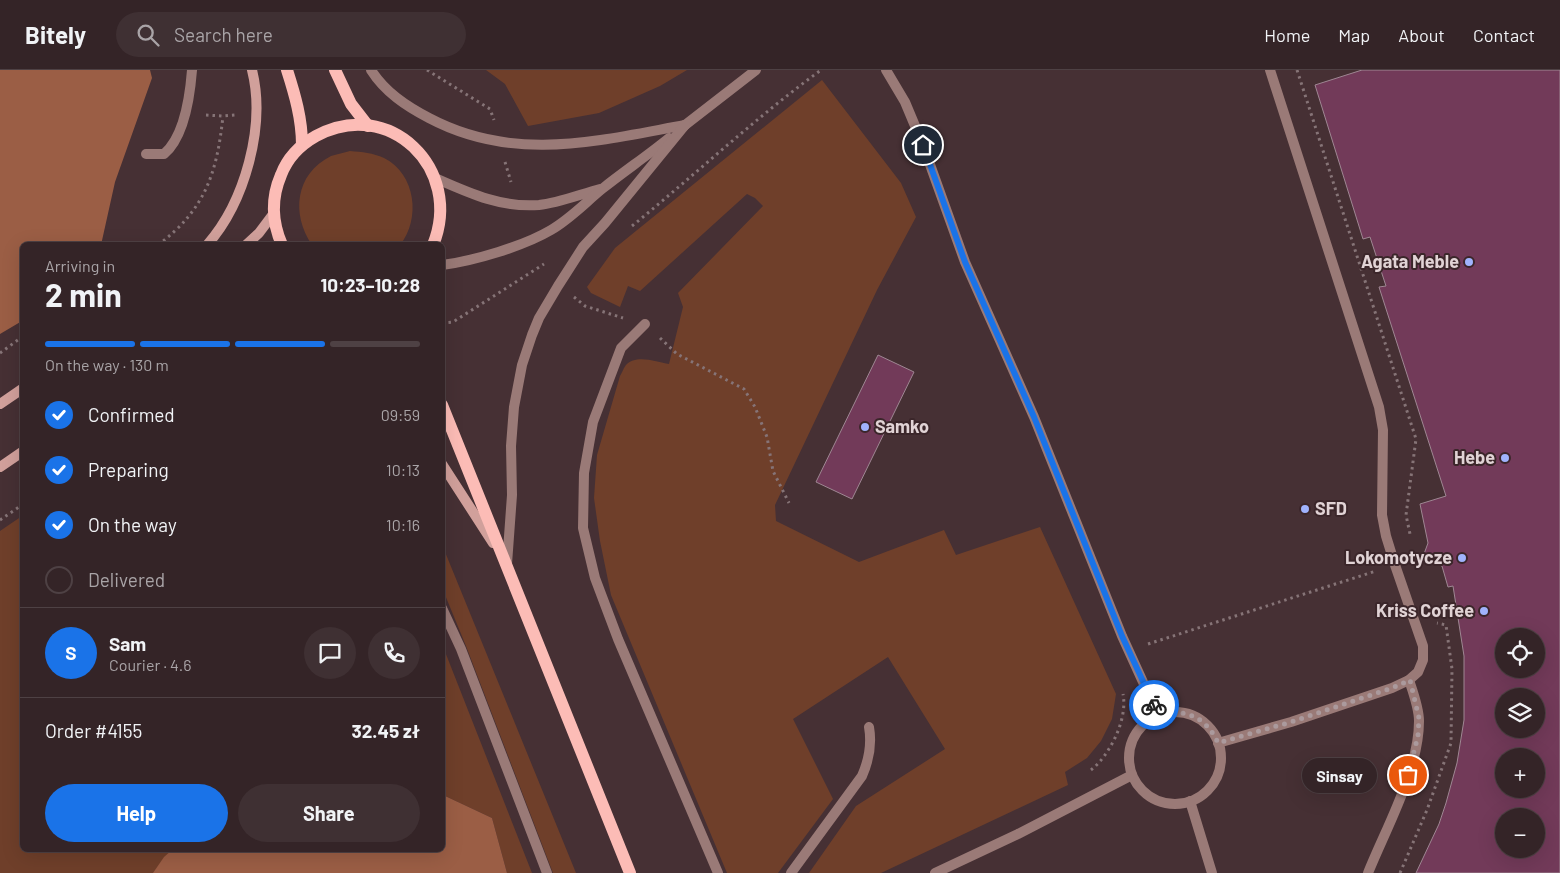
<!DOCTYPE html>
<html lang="en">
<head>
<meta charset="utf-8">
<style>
	body { margin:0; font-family:Barlow,sans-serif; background:#3f3033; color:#f1f3f6; height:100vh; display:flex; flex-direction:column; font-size:19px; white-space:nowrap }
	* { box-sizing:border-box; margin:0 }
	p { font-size:16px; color:#a9a4a7 }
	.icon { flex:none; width:28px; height:28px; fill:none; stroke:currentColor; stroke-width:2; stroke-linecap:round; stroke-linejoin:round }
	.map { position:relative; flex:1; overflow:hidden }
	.sheet { position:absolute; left:20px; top:172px; width:425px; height:610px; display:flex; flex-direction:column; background:#342427; border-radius:8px; box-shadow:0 5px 20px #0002,0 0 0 1px #4e4144 }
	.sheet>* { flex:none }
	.tools { position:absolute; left:1495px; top:558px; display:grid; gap:10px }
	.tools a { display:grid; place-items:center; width:50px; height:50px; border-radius:50%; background:#342427; box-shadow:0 5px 20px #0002,0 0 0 1px #4e4144; font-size:25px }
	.pin { position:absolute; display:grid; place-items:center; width:42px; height:42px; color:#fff; margin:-21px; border:2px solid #fff; border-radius:50%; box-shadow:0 1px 5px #0007 }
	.courier { position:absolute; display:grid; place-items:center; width:50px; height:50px; margin:-25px; border:4px solid #1a73e8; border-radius:50%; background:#fff; color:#222; box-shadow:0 1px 6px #0007 }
	.bubble { position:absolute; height:35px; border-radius:18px; background:#342427; box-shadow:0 5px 20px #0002,0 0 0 1px #4e4144; font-size:16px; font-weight:700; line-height:35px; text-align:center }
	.headline em { font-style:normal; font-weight:700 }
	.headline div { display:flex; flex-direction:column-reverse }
	.headline { display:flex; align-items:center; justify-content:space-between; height:85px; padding:0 25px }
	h1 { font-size:32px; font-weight:700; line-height:38px }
	.bar { display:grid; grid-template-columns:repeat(4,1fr); gap:8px 5px; align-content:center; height:60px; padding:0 25px }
	.bar i { height:6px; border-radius:4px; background:#4e4144 }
	.bar .active { background:#1a73e8 }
	.bar p { grid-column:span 4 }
	.line { display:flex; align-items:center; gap:12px; padding:0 25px; border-top:1px solid #4e4144 }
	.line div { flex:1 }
	.round { display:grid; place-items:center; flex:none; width:52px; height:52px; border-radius:26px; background:#3f3033 }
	ol { padding:0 25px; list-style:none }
	li { display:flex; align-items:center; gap:15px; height:55px }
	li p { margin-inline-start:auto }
	li .icon { padding:5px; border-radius:50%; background:#1a73e8; color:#fff; stroke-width:4 }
	li:last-child { color:#a9a4a7 }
	li i { width:28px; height:28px; border:2px solid #4e4144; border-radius:50% }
	.action { display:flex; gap:10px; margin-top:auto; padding:10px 25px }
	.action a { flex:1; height:58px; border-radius:30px; background:#1a73e8; color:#fff; font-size:20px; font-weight:700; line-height:58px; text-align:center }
	.action a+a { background:#3f3033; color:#f1f3f6 }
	header { display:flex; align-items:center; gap:30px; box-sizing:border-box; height:70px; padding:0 25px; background:#342427; border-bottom:1px solid #4e4144 }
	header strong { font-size:24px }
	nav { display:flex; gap:28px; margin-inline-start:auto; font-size:18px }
	.search { width:350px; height:45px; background:#3f3033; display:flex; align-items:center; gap:12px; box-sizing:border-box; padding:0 18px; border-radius:28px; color:#a9a4a7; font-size:19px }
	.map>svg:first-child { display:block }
	.green { fill:#6f3f2a }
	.forest { fill:#9b5e45 }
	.building { fill:#723a59; stroke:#9f8793; fill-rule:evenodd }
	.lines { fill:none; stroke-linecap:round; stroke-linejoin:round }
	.path { stroke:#867477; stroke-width:3; stroke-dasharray:2.5 4; stroke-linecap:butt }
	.lane { stroke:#9a7a77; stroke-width:10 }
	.street { stroke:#9a7a77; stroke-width:10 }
	.secondary { stroke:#d1a09b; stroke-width:10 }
	.primary { stroke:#fcbcb6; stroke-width:12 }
	.done { stroke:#ab9a9d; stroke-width:5; stroke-dasharray:0 9 }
	.route { stroke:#1a73e8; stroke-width:6 }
	.poi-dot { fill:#a0b3fd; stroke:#3b262a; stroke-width:2 }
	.labels { text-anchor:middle; stroke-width:4; stroke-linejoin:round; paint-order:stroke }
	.poi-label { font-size:18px; font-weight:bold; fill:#e1d3d5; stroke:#3b262a; text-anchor:end }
</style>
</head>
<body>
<header>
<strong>Bitely</strong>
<div class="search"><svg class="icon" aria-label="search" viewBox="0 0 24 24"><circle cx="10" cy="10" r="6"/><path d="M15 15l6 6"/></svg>Search here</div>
<nav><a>Home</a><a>Map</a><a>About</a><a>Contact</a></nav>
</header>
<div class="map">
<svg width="1560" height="803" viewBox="0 0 1560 803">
	<rect width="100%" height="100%" fill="#463034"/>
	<g class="green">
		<path d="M486,0H687L660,16L599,43L528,56L505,14Z"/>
		<path d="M822,10L901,113L916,147L877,220L775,435L776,451L859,492L944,460L956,485L1040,457L1116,624L1112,649L1101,671L1087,688L1065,702L1068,715L881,803H809L856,736L945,679L888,587L793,649L833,729L778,803H727L611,525L600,471L594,428L597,385L620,306C622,303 624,297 626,295C636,284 657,292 669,294L683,237L678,223L763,136L755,128L747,124L640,221L628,216L620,237L591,223L587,217L615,178Z"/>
		<path d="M350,81C362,82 373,83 384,88C416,104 421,149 400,175H312C291,144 295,104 331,86C337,84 344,83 350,81Z"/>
		<path d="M22,446V780H344L331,803H0V461Z"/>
		<path d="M443,477L576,803H553L466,576L443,520Z"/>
		<path d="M442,574L532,803H507L492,748L443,725Z"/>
	</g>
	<g class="forest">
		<path d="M0,0H150L152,8L115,112L101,175H22V251L0,264Z"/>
		<path d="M443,725L492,748L507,803H153L164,787L172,780H442Z"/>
	</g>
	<g class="building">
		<path d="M1362,0H1560V803H1416L1439,754L1446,733L1457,693L1464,650V586L1453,516L1448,517L1442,496L1431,492L1424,484L1428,473L1420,434L1446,426L1379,217L1386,216L1370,167L1363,169L1315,15ZM1504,566H1536V599H1504ZM1504,626H1536V659H1504ZM1504,686H1536V719H1504ZM1504,746H1536V779H1504Z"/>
		<path d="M878,285L914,302L852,429L816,412Z"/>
	</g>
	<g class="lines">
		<g class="path">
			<path d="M427,0L490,39L494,50"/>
			<path d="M1297,0L1416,369L1406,445L1410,464"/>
			<path d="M206,45L223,46L235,45"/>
			<path d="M505,92L511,112"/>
			<path d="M632,156C696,104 755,48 821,0"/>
			<path d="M158,175C206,139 217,102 223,46"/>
			<path d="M574,227L585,236L623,248"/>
			<path d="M442,253L453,252L544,194"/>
			<path d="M660,268L677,284L744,319L755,337L767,367L773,401L789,433"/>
			<path d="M0,283L22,267"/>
			<path d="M0,450L22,435"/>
			<path d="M1414,488L1426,485"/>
			<path d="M1148,574L1376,501"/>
			<path d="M1091,700C1110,685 1128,649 1123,624"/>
			<path d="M1400,803L1427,740L1451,673L1452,599L1446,555L1437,553"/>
		</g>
		<g class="lane">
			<path d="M146,84H164C185,66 190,26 192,0"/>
			<path d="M645,254L621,278L593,352L584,403L583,458L595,508L618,569L718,803"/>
			<path d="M442,538L461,579L547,803"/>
			<path d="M1218,673L1291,652L1392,618L1409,610L1418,602L1423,590V576L1395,495L1386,466L1382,445L1383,360L1379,337L1270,0"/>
			<path d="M1190,731L1212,803"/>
			<path d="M791,803L862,706C869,690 872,674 869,657"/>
			<path d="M1368,803C1386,758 1419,700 1419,651C1419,638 1413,622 1409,610"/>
		</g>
		<g class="street">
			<path d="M371,0C385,22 406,36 429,48C514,93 596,71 685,55"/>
			<path d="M886,0L905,32L923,75L965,192L1034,347L1122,566L1158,645"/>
			<path d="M680,59L756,0"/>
			<path d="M435,108C469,123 501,138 539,135C558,133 581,124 600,119"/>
			<path d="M442,195C474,191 524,176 551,160C570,149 585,133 602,119C623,102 647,86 669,68"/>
			<path d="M507,494L512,425L511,376L514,337L522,295L532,265L539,248L558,216L583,177L605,153L685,55"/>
			<circle cx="1175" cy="688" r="46"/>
			<path d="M935,803L1018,764L1132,705"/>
		</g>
		<g class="secondary">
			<path d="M207,175C245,132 266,56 252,0"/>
			<path d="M246,175L259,163L274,143"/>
			<path d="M0,334L22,319"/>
			<path d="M442,394L493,473"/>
			<path d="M0,397L22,382"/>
		</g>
		<g class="primary">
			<path d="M287,0C295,25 302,49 302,75"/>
			<path d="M335,0L351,34L368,56"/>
			<path d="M282,175C272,152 271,128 281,105C287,89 300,75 316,66C389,26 464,99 433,175"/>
			<path d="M442,335L630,803"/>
		</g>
	</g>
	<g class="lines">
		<path class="done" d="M1154,635L1158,645C1186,638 1206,647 1218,673L1291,652L1392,618L1410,610L1419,648L1418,666L1408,705"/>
		<path class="route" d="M923,75L965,192L1034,347L1122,566L1154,635"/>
	</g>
	<g class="poi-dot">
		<circle cx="1469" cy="192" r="5"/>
		<circle cx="865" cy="357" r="5"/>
		<circle cx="1505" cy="388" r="5"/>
		<circle cx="1305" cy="439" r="5"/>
		<circle cx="1462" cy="488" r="5"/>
		<circle cx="1484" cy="541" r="5"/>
	</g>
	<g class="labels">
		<g class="poi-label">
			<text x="1459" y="198">Agata Meble</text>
			<text x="875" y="363" text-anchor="start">Samko</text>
			<text x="1495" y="394">Hebe</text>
			<text x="1315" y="445" text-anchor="start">SFD</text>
			<text x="1452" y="494">Lokomotycze</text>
			<text x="1474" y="547">Kriss Coffee</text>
		</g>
	</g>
</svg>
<div class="tools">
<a><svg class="icon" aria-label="locate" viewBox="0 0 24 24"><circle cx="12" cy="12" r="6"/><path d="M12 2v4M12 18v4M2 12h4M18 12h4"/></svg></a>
<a><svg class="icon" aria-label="layers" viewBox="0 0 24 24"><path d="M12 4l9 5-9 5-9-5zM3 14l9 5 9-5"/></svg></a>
<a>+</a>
<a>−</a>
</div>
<div class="pin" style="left:1408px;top:705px;background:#ea580c"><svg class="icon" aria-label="bag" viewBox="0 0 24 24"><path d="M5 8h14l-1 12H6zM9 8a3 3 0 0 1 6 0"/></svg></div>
<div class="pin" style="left:923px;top:75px;background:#1f2937"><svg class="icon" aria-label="home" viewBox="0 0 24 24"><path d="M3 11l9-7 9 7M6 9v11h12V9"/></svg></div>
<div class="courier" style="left:1154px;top:635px"><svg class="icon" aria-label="bike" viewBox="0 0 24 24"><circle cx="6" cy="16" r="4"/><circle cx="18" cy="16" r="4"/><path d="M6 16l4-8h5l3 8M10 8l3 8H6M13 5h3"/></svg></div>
<div class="bubble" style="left:1302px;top:688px;width:75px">Sinsay</div>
<section class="sheet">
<div class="headline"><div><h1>2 min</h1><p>Arriving in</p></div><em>10:23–10:28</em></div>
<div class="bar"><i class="active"></i><i class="active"></i><i class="active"></i><i></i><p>On the way · 130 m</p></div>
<ol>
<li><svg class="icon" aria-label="check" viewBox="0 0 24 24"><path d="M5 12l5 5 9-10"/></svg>Confirmed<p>09:59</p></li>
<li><svg class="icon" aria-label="check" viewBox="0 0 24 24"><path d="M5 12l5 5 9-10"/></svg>Preparing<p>10:13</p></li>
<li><svg class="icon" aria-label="check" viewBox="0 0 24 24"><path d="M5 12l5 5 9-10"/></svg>On the way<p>10:16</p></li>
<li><i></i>Delivered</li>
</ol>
<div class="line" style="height:90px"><b class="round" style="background:#1a73e8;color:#fff">S</b><div><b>Sam</b><p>Courier · 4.6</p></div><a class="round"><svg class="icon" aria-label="chat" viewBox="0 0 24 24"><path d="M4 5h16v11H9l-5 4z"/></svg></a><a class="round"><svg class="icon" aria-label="phone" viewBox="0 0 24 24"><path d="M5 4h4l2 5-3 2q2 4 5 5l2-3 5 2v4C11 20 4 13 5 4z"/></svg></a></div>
<div class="line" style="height:65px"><div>Order #4155</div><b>32.45 zł</b></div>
<div class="action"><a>Help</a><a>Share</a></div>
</section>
</div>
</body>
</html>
